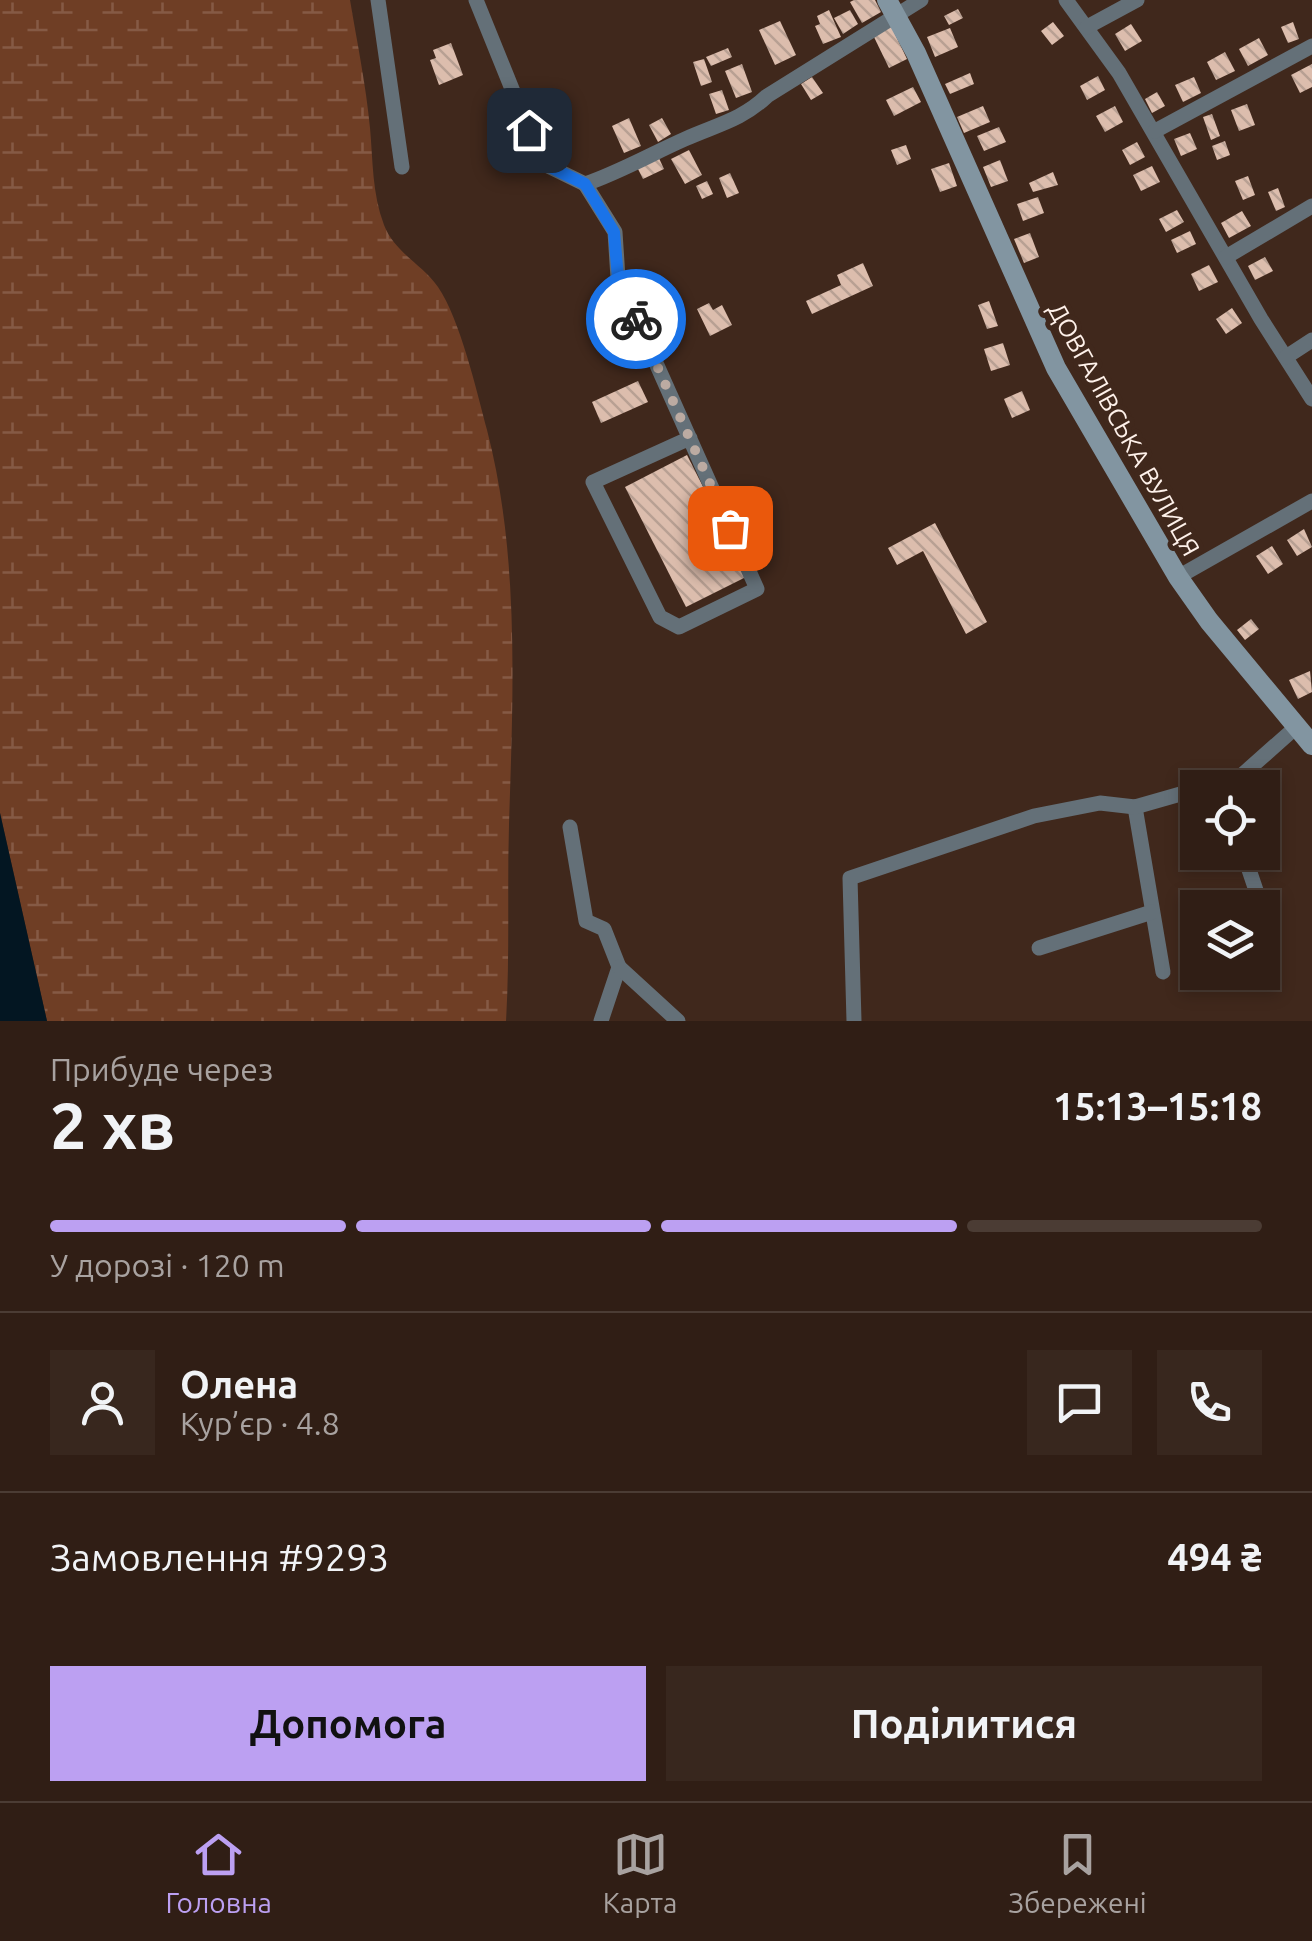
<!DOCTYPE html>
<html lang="uk">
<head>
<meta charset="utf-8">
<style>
	body { margin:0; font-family:Ubuntu,sans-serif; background:#38271e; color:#f1f3f6; height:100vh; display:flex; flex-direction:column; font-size:38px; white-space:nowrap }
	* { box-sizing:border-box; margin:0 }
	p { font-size:32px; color:#a8a2a0 }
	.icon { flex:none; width:55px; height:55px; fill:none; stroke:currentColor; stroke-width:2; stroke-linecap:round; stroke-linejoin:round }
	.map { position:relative; height:1021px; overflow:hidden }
	.sheet { display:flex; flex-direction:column; background:#301e15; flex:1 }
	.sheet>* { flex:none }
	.tools { position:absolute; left:1180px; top:770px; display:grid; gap:20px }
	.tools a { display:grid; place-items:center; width:100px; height:100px; border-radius:0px; background:#301e15; box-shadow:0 5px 15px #0003,0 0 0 2px #4b3c34; font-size:50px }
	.pin { position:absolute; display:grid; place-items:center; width:85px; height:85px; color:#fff; margin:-42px; border-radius:20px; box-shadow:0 5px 15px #0006 }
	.courier { position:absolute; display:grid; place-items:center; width:100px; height:100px; margin:-50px; border:8px solid #1a73e8; border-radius:50%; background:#fff; color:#222; box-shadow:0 2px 12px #0007 }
	.overview em { font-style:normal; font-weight:700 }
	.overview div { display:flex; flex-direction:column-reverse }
	.overview { display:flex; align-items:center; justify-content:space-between; height:170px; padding:0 50px }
	h1 { font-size:65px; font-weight:700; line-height:75px }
	.bar { display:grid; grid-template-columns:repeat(4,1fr); gap:15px 10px; align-content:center; height:120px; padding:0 50px }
	.bar i { height:12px; border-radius:8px; background:#4b3c34 }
	.bar .current { background:#bca0f2 }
	.bar p { grid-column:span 4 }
	.line { display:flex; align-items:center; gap:25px; padding:0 50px; border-top:2px solid #4b3c34 }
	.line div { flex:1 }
	.round { display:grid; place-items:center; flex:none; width:105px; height:105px; border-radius:0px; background:#38271e }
	.button { display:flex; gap:20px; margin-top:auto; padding:20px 50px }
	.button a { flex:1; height:115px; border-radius:0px; background:#bca0f2; color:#111; font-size:40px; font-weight:700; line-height:115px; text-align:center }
	.button a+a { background:#38271e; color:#f1f3f6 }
	.tabs { display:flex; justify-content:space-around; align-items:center; height:140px; border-top:2px solid #4b3c34; background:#301e15; font-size:28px; color:#a8a2a0 }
	.tabs a { display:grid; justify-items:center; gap:5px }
	.tabs .current { color:#bca0f2 }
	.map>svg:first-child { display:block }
	.wetland { fill:url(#wetland-marsh) }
	.water { fill:#031622 }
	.building { fill:url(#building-back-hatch) }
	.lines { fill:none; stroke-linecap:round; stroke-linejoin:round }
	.street { stroke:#647078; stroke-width:15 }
	.secondary { stroke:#8295a1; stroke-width:20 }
	.done { stroke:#bcaba2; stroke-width:10; stroke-dasharray:0 18 }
	.route { stroke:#1a73e8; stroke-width:12 }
	.labels { text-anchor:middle; stroke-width:10; stroke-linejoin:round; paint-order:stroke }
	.street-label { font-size:25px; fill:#fef1ea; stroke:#40281c }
</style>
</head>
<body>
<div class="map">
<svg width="1312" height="1021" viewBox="0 0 1312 1021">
	<defs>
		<pattern id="wetland-marsh" width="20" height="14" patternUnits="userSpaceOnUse" patternTransform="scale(2.5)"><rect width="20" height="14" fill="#6f3e25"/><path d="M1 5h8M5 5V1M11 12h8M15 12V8" fill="none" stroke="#855a45"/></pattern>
		<pattern id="building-back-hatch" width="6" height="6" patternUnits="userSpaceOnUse" patternTransform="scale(2.5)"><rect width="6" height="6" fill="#dcbdad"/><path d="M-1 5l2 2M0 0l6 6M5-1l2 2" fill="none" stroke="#b8a093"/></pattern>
	</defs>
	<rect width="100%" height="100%" fill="#40281c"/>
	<path class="wetland" d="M0,0H350C357,42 366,85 370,128C373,161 372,193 384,225C395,253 422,264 438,287C460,319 477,392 487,430C520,557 513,695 509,824C507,890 510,955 506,1021H47L0,813Z"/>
	<path class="water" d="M0,813L47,1021H0Z"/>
	<g class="building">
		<path d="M854,0H875L881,12L862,23L850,2Z"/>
		<path d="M958,9L963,18L949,25L944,16Z"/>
		<path d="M829,10L841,37L823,44L815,26L820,24L817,16Z"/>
		<path d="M850,10L858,24L843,34L834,18Z"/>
		<path d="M780,21L796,55L775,65L759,30Z"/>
		<path d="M1053,22L1064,36L1052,45L1041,31Z"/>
		<path d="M1293,22L1299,39L1288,43L1281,27Z"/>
		<path d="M1131,24L1142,41L1125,51L1115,34Z"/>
		<path d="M891,26L907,59L889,68L873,35Z"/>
		<path d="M950,28L958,47L935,57L927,37Z"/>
		<path d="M1259,38L1268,55L1248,66L1239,49Z"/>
		<path d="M451,43L463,75L439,85L430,60L436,58L433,50Z"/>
		<path d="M728,48L732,57L711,66L706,57Z"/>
		<path d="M1225,52L1235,71L1216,80L1207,62Z"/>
		<path d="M704,59L712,82L701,86L693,62Z"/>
		<path d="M742,64L752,92L736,98L725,71Z"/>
		<path d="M1312,64V87L1300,93L1291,75Z"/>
		<path d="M970,73L974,84L950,94L945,84Z"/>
		<path d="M1098,76L1105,90L1087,100L1080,86Z"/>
		<path d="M812,77L823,93L811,100L801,84Z"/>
		<path d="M1194,77L1201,93L1183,102L1175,85Z"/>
		<path d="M913,87L921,102L894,116L886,100Z"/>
		<path d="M722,90L729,110L716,114L709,94Z"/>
		<path d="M1157,92L1165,106L1152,113L1145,99Z"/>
		<path d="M1247,104L1255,125L1239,131L1231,110Z"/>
		<path d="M983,106L990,122L964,133L957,117Z"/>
		<path d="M1115,106L1123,122L1105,132L1096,116Z"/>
		<path d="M1212,114L1220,136L1211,140L1203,117Z"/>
		<path d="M629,118L641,146L624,153L612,126Z"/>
		<path d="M662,118L671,134L658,142L649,125Z"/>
		<path d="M999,127L1006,142L984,151L977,136Z"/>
		<path d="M1190,133L1197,149L1181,156L1174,139Z"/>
		<path d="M1225,141L1230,155L1217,160L1212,146Z"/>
		<path d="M1137,142L1145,157L1130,165L1122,150Z"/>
		<path d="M906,145L911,159L897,165L891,150Z"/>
		<path d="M689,150L702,175L685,184L671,159Z"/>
		<path d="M658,156L664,169L643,179L637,167Z"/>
		<path d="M1000,160L1008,181L991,187L983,167Z"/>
		<path d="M949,163L957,186L940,192L931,169Z"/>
		<path d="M1152,166L1160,182L1141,191L1133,175Z"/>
		<path d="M1053,172L1058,185L1033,192L1029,183Z"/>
		<path d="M730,173L739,193L727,198L719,178Z"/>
		<path d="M1248,176L1255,195L1243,200L1235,181Z"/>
		<path d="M707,181L713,194L702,199L696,186Z"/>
		<path d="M1278,188L1285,207L1276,211L1268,192Z"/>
		<path d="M1038,197L1044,213L1023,221L1017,204Z"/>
		<path d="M1177,210L1184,222L1166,232L1159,219Z"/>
		<path d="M1242,211L1251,226L1229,238L1221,223Z"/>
		<path d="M1190,231L1196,244L1177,253L1171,240Z"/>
		<path d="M1030,233L1039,257L1024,263L1014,239Z"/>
		<path d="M1265,257L1273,271L1255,280L1248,266Z"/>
		<path d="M863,263L873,286L812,314L806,301L841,285L837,275Z"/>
		<path d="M1209,265L1218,282L1199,291L1191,274Z"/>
		<path d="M989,301L998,326L987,329L978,305Z"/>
		<path d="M709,303L713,310L722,305L732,325L710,336L697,309Z"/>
		<path d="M1232,308L1242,323L1226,334L1216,319Z"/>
		<path d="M1003,343L1010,365L991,371L984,349Z"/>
		<path d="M638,381L648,402L601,423L592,402Z"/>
		<path d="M1022,391L1030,410L1012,418L1004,399Z"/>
		<path d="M687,455L748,576L686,607L625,487Z"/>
		<path d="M935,523L987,622L966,634L923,551L897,565L888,548Z"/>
		<path d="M1304,529L1312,547L1297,556L1287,540Z"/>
		<path d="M1272,546L1283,564L1268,574L1256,556Z"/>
		<path d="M1251,619L1259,629L1245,640L1237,630Z"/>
		<path d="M1310,671L1312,692L1298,699L1289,680Z"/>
	</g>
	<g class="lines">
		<g class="street">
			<path d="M378,0L402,167"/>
			<path d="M476,0L542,163L585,184C620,172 651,154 685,139C716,125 742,120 767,96L921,0"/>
			<path d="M1066,0L1119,73L1261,319L1312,399"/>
			<path d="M1087,27L1137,0"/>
			<path d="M1155,131L1312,46"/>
			<path d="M585,184L615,232L618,278L757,589L679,627L660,617L593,482L690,438"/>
			<path d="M1226,257L1312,206"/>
			<path d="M1286,357L1312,340"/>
			<path d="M1178,577L1312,501"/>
			<path d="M1201,788L1242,775L1295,728"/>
			<path d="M1135,807L1163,972"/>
			<path d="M570,827L586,921L604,929L619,967L601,1021"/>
			<path d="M1243,852L1262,908"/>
			<path d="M1039,948L1152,912"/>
			<path d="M619,967L678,1021"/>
			<path d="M854,1021L850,878L1034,816L1100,803L1135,807L1198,789"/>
		</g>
		<path class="secondary" d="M887,0L916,53L1056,368L1178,577L1209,621L1312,745"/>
	</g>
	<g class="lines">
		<path class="done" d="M636,319L730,528"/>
		<path class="route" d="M529,130L542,163L585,184L614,232L618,278L636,319"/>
	</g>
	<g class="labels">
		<g class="street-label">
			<text transform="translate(1124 429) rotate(61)" y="9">ДОВГАЛІВСЬКА ВУЛИЦЯ</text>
		</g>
	</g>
</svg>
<div class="tools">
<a><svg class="icon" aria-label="locate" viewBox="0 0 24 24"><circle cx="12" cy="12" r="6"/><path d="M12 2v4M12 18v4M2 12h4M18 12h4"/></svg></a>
<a><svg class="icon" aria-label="layers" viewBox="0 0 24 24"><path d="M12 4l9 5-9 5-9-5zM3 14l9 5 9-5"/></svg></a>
</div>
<div class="pin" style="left:730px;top:528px;background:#ea580c"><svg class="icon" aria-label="bag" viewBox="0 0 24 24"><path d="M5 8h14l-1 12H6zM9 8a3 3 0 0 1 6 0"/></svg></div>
<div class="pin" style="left:529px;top:130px;background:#1f2937"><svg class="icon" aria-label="home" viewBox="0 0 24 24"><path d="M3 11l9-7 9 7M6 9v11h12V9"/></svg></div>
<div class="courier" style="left:636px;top:319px"><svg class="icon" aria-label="bike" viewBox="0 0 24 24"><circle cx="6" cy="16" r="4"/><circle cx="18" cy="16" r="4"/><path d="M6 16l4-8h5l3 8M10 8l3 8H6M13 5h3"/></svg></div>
</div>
<section class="sheet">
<div class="overview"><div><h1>2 хв</h1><p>Прибуде через</p></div><em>15:13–15:18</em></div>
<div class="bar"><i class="current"></i><i class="current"></i><i class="current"></i><i></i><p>У дорозі · 120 m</p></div>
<div class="line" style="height:180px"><a class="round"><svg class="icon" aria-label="person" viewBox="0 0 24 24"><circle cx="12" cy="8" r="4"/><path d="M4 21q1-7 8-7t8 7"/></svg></a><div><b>Олена</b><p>Кур’єр · 4.8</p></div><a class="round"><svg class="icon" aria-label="chat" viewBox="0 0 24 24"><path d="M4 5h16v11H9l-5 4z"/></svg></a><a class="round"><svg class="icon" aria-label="phone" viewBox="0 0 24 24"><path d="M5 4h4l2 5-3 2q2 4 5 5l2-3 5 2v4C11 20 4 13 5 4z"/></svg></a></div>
<div class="line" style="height:130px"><div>Замовлення #9293</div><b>494 ₴</b></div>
<div class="button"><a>Допомога</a><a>Поділитися</a></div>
</section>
<nav class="tabs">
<a class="current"><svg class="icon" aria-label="home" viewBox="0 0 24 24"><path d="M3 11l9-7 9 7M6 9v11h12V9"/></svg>Головна</a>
<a><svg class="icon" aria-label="map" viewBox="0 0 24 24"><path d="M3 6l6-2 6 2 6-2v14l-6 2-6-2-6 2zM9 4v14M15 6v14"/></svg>Карта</a>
<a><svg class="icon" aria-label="saved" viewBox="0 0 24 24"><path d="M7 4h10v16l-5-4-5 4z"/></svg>Збережені</a>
</nav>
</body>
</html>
